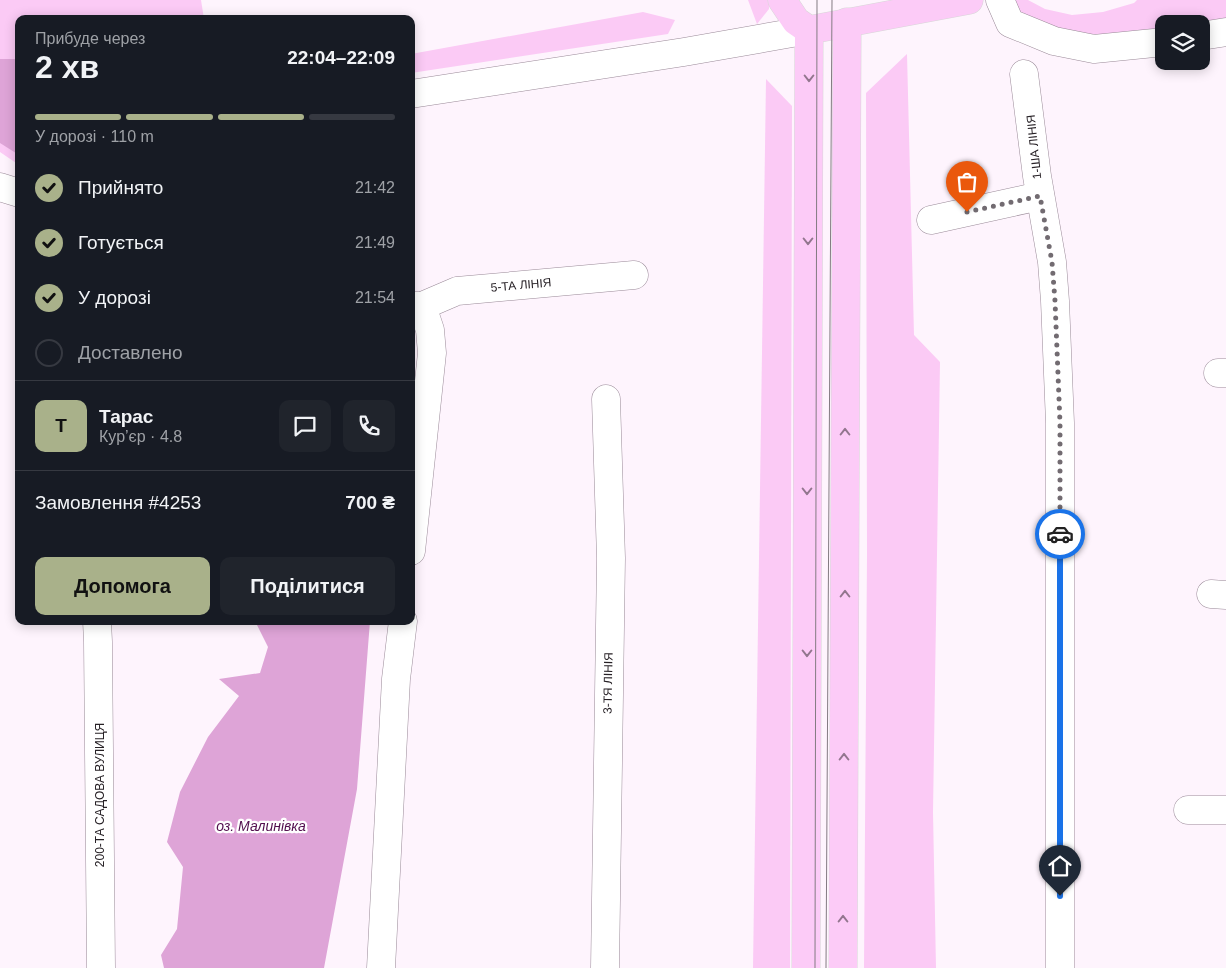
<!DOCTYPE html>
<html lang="uk">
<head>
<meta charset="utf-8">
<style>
	body { margin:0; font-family:Arial,sans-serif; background:#20242c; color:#f1f3f6; height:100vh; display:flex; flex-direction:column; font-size:19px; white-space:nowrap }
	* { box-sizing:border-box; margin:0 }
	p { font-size:16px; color:#9ea1a6 }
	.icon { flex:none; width:28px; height:28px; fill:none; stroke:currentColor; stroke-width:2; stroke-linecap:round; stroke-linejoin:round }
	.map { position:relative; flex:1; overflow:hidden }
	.sheet { position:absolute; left:15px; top:15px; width:400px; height:610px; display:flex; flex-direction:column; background:#171b24; border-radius:10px; box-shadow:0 2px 12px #0003 }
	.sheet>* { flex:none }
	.tools { position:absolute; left:1155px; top:15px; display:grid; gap:10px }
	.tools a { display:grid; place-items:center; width:55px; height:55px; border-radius:10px; background:#171b24; box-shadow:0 2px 12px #0003; font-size:25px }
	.pin { position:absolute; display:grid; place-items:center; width:42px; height:42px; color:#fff; margin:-51px -21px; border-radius:50% 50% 50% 0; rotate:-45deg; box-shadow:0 0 5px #0007 }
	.pin .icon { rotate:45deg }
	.courier { position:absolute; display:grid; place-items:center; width:50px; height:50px; margin:-25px; border:4px solid #1a73e8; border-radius:50%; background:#fff; color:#222; box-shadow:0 1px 6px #0007 }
	.summary em { font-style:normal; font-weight:700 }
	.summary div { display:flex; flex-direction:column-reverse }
	.summary { display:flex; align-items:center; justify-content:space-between; height:85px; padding:0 20px }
	h1 { font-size:32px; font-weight:700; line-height:38px }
	.bar { display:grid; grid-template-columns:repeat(4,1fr); gap:8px 5px; align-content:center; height:60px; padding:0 20px }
	.bar i { height:6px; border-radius:4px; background:#363941 }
	.bar .on { background:#a9b18a }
	.bar p { grid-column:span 4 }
	.line { display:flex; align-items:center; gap:12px; padding:0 20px; border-top:1px solid #363941 }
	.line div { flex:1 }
	.round { display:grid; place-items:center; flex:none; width:52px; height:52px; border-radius:10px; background:#20242c }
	ol { padding:0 20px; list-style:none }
	li { display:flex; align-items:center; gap:15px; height:55px }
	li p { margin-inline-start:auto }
	li .icon { padding:5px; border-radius:50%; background:#a9b18a; color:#111; stroke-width:4 }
	li:last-child { color:#9ea1a6 }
	li i { width:28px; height:28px; border:2px solid #363941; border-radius:50% }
	.cta { display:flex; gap:10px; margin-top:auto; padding:10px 20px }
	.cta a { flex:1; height:58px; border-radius:10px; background:#a9b18a; color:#111; font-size:20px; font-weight:700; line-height:58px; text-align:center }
	.cta a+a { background:#20242c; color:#f1f3f6 }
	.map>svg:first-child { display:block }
	.green { fill:#fbcaf5 }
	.water { fill:#dea4d7 }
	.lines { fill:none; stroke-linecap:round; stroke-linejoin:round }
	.minor-casing { stroke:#9a8a98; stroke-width:29 }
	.major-casing { stroke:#d8d7d8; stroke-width:29 }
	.minor { stroke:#fff; stroke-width:28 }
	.major { stroke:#fccbf7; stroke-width:28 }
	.tram { stroke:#837b82; stroke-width:1 }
	.oneway { stroke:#92768e }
	.done { stroke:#726b71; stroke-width:5; stroke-dasharray:0 9 }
	.route { stroke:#1a73e8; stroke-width:6 }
	.labels { text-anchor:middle; stroke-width:4.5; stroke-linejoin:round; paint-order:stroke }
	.street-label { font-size:12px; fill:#272126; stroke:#fff }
	.water-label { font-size:14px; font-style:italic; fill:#520f4e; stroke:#fff }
</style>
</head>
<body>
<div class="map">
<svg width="1226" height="968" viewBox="0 0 1226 968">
	<rect width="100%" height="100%" fill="#fef4fd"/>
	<g class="green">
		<path d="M0,0H201L204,19H19V165L0,152Z"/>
		<path d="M748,0H769V9L757,24Z"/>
		<path d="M1011,0H1028L1045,9L1072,15L1103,12L1134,3L1137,0H1226V23L1164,24V33L1098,44L1024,21Z"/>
		<path d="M643,12L675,20L668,34L411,73V54Z"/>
		<path d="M907,54L914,335L940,362L933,812L936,968H864L867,554L866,93Z"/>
		<path d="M766,79L792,106L790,968H753Z"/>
	</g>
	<g class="water">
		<path d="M0,59H19V155L0,143Z"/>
		<path d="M255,621H370L357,789L324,968H164L161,955L177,929L183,867L167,842L180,792L208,737L239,696L219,679L260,673L268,647Z"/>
	</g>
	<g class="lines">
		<g class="minor-casing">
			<g id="minor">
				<path d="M1000,0L1010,23L1054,41L1094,49L1164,42"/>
				<path d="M1201,36L1226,32"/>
				<path d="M1024,74L1037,176L1052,262L1055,301L1060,423V968"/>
				<path d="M411,94L684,52L809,30"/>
				<path d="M0,187L19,193"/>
				<path d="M931,220L1040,196"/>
				<path d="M411,306H422L457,291L634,275"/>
				<path d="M1218,373H1226"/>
				<path d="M411,551L432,353L430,330L422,306"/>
				<path d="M1211,594L1226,595"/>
				<path d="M97,621L98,642L101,968"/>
				<path d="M1188,810H1226"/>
				<path d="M381,968L396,679L403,621"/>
				<path d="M605,968L611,558L606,399"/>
			</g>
		</g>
		<g class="major-casing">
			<g id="major">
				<path d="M782,0L796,21L809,30L969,0"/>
				<path d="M806,968L809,30"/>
				<path d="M843,968L847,22"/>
			</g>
		</g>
		<use href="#minor" class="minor"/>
		<use href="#major" class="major"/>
		<g class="tram">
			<path d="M815,968L817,0"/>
			<path d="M826,968L832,0"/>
		</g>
	</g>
	<defs><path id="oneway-chevron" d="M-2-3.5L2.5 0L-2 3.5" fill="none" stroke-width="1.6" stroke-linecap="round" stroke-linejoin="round" transform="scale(1.25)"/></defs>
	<g class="oneway">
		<use href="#oneway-chevron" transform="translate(809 78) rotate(90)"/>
		<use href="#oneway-chevron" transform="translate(808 241) rotate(90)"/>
		<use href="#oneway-chevron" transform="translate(845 432) rotate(-90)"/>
		<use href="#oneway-chevron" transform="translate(807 491) rotate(90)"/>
		<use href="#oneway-chevron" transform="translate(845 594) rotate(-90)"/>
		<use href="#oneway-chevron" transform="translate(807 653) rotate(90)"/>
		<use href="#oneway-chevron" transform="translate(844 757) rotate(-90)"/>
		<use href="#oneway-chevron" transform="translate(843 919) rotate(-90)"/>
	</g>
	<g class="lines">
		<path class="done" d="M967,212L1040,196L1052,262L1055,301L1060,423V534"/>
		<path class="route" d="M1060,534V896"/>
	</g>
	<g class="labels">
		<g class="street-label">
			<text transform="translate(1034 147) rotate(-96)" y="4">1-ША ЛІНІЯ</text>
			<text transform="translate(521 285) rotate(-5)" y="4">5-ТА ЛІНІЯ</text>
			<text transform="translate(608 683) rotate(-89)" y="4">3-ТЯ ЛІНІЯ</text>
			<text transform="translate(100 795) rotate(-90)" y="4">200-ТА САДОВА ВУЛИЦЯ</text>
		</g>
		<g class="water-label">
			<text x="261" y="831">оз. Малинівка</text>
		</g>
	</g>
</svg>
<div class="tools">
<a><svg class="icon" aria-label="layers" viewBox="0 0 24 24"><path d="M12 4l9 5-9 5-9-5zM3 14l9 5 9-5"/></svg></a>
</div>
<div class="pin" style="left:967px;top:212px;background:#ea580c"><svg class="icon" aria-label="bag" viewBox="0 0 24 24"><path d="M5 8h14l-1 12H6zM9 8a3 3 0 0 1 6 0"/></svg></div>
<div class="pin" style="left:1060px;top:896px;background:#1f2937"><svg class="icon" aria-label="home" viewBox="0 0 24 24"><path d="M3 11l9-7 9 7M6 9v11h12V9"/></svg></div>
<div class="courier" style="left:1060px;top:534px"><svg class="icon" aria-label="car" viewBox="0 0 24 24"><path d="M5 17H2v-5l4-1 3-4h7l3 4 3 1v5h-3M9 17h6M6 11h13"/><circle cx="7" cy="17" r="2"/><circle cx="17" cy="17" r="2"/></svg></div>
<section class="sheet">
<div class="summary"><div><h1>2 хв</h1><p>Прибуде через</p></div><em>22:04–22:09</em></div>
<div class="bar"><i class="on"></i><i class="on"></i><i class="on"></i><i></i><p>У дорозі · 110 m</p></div>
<ol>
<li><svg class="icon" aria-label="check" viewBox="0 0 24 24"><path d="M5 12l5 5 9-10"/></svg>Прийнято<p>21:42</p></li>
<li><svg class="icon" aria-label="check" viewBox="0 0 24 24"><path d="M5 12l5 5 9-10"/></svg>Готується<p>21:49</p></li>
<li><svg class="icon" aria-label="check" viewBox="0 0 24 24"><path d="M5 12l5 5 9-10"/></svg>У дорозі<p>21:54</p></li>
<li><i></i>Доставлено</li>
</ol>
<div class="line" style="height:90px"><b class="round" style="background:#a9b18a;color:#111">Т</b><div><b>Тарас</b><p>Кур’єр · 4.8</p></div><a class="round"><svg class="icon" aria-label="chat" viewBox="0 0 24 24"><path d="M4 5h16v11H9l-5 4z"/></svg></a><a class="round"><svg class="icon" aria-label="phone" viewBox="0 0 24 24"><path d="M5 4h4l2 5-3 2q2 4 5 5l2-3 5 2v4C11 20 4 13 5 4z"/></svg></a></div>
<div class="line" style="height:65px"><div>Замовлення #4253</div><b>700 ₴</b></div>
<div class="cta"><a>Допомога</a><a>Поділитися</a></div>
</section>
</div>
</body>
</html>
